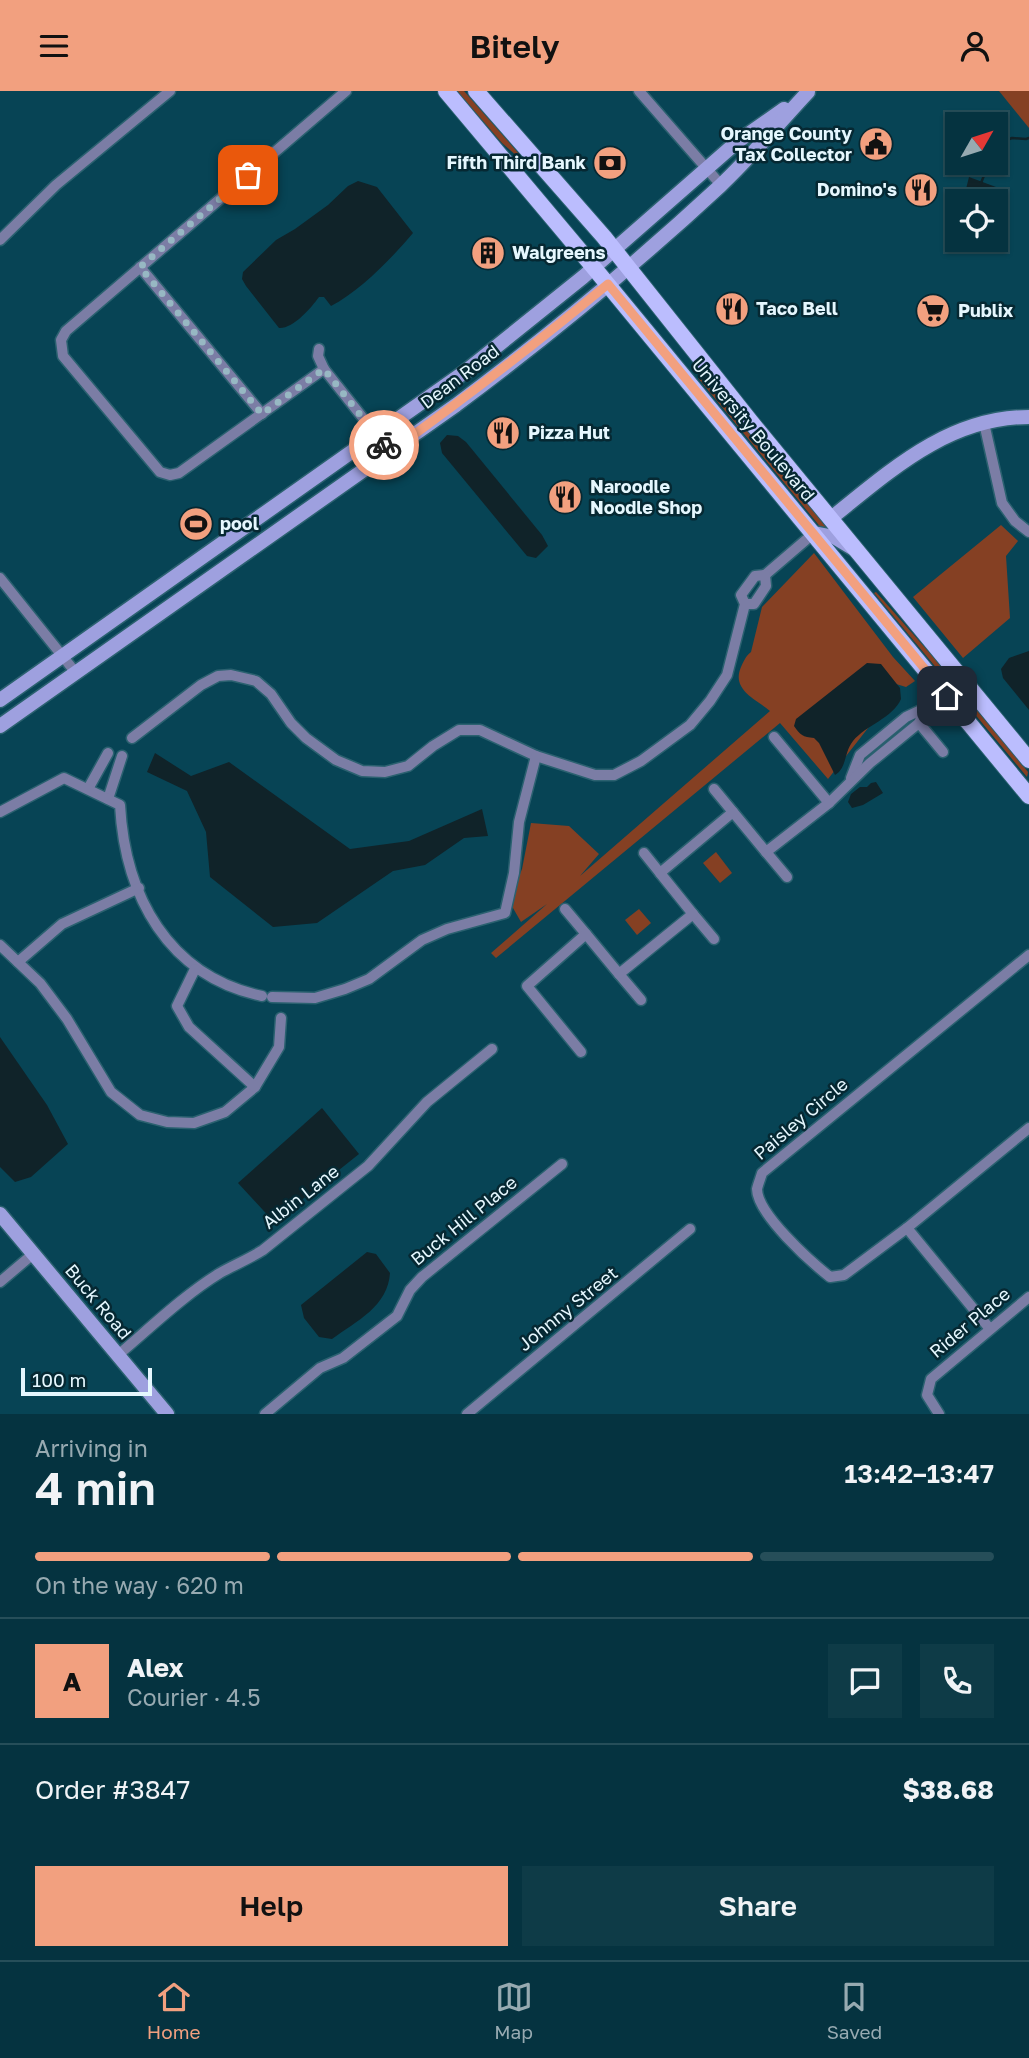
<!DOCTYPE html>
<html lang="en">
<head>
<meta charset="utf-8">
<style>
	body { margin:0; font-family:"Golos Text",sans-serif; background:#0e3b47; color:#f1f3f6; height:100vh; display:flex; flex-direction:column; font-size:26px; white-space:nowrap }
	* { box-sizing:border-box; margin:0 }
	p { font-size:23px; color:#97aab1 }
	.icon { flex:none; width:38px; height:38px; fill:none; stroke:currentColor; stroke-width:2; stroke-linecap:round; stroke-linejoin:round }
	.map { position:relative; height:1323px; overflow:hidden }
	.details { display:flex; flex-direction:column; background:#053340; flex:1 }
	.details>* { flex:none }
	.needle { width:46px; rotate:51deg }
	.buttons { position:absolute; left:945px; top:21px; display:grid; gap:14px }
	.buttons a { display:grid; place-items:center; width:63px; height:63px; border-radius:0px; background:#053340; box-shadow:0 2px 5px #0004,0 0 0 2px #264e59; font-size:35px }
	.scale { position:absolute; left:21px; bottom:18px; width:131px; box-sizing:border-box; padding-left:7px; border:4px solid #e5f7fe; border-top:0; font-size:19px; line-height:24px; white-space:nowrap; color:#e5f7fe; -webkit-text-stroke:5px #062832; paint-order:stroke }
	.pin { position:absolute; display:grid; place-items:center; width:60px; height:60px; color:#fff; margin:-30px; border-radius:14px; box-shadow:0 4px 10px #0006 }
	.courier { position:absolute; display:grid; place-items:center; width:70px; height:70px; margin:-35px; border:5px solid #f2a07f; border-radius:50%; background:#fff; color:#222; box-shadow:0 2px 9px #0007 }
	.overview em { font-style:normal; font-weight:600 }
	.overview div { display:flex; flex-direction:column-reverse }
	.overview { display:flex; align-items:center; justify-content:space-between; height:119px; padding:0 35px }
	h1 { font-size:46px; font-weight:600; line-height:52px }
	.bar { display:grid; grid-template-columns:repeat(4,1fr); gap:10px 7px; align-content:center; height:84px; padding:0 35px }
	.bar i { height:9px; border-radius:5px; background:#264e59 }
	.bar .current { background:#f2a07f }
	.bar p { grid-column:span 4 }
	.line { display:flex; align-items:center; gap:18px; padding:0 35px; border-top:2px solid #264e59 }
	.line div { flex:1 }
	.round { display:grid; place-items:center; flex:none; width:74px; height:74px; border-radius:0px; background:#0e3b47 }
	.button { display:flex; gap:14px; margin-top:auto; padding:14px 35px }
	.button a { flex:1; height:80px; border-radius:0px; background:#f2a07f; color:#111; font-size:28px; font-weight:600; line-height:80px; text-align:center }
	.button a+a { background:#0e3b47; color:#f1f3f6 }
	header { display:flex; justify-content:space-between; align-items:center; height:91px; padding:0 35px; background:#f2a07f; color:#111; font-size:32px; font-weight:600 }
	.menu { display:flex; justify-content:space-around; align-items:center; height:98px; border-top:2px solid #264e59; background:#053340; font-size:19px; color:#97aab1 }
	.menu a { display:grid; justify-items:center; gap:4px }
	.menu .current { color:#f2a07f }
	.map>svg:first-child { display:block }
	.green { fill:#854023 }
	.water { fill:#102329 }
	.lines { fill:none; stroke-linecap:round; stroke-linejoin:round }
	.stream { stroke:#102329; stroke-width:2.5 }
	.street-casing { stroke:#2b6170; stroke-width:13 }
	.secondary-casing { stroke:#2b6170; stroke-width:17 }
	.primary-casing { stroke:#2b6170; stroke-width:18 }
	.street { stroke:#7b7da5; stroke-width:10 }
	.secondary { stroke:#9ea0df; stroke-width:14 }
	.primary { stroke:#bbbdfe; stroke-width:16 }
	.done { stroke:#97b8c3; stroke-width:7; stroke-dasharray:0 12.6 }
	.route { stroke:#f2a07f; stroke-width:9 }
	.labels { text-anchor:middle; stroke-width:5; stroke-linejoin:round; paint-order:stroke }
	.poi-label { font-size:18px; font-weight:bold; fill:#e5f7fe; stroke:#062832; text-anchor:start }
	.street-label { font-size:18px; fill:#e5f7fe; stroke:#062832 }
</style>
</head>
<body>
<header><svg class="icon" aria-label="menu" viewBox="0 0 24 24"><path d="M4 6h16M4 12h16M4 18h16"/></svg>Bitely<svg class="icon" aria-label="person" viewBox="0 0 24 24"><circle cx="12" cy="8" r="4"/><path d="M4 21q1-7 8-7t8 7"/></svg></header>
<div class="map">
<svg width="1029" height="1323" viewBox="0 0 1029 1323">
	<rect width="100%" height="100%" fill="#074455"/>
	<g class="green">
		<path d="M457,0H464L520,64L518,66L502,52Z"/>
		<path d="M999,0H1029V37Z"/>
		<path d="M700,286L743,333L826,435L822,438L698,287Z"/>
		<path d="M1001,434L1018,450L1006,465L1010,527L963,567L913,506Z"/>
		<path d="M814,462L893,566L915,590L906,596L896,593L872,632L828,688L780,632L496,867L491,862L547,813L521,831L509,810L522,778L531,732L569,735L599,763L580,785L770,620C756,608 731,599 741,576C744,570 745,566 751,561L762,516Z"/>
		<path d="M876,501L935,568L1028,681L1027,686L874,502Z"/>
		<path d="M716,761L732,782L720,792L703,772Z"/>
		<path d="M639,818L651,832L637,844L625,829Z"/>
	</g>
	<g class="water">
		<path d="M969,86L996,96L995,110H963Z"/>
		<path d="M358,90L377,96L413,142C392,167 360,200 331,215L324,206H319C311,217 293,238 279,237L246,195L242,188L243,181L276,149L295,138L328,114L348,95Z"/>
		<path d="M447,344L458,345L466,351L542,444L548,455L536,467L527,465L442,362L440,352Z"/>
		<path d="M1029,560V619L1003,587L1001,578L1009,567Z"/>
		<path d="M867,572L881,573L900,597L901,608C893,627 866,634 853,650C844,661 847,677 835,684L819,652L814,647C803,646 800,644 794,635L796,628Z"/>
		<path d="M155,662L191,685L229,671L350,758L409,750L482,718L488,745L464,747L425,774L393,780L317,832L273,836L210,786L206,741L187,700L147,681Z"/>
		<path d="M876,691L883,702L863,714L852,717L848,711L851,703L860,696H867L871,692Z"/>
		<path d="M0,946L47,1014L68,1053L31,1086L15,1091L0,1076Z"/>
		<path d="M322,1017L359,1063L274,1131L238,1092Z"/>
		<path d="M367,1161L376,1163L390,1182C388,1215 357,1230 332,1248L319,1246L304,1227L301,1214Z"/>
	</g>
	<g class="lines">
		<path class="stream" d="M981,92L985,82L1003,66L1002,51L1012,47L1026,48L1029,47"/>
		<g class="street-casing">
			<g id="street">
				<path d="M639,0L721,94"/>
				<path d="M0,149L56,94L170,0"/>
				<path d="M140,176L262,323"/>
				<path d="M319,258L318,265L324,278L390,361"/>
				<path d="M324,278L179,382L170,384L160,381L63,265L61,249L66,240L346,0"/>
				<path d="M984,332L1002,412L1015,430L1029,441"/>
				<path d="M765,484L814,442"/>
				<path d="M0,487L76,582"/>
				<path d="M919,632L943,661"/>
				<path d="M774,646L829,712"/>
				<path d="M132,647L201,594L218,585L231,584L256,590L271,603L291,632L306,647L336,669L362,680L385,681L408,675L433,655L459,639H480L536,665L595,684H614L641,670L690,634L710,610L727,584L745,513L741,504L755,485L765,484L766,495L754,513H745"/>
				<path d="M851,687L860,664L906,626L925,617L945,602"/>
				<path d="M88,698L108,662"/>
				<path d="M714,698L733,721"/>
				<path d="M108,708L122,665"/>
				<path d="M0,721L64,687L120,714C125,805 168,885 262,905"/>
				<path d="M766,761L787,786"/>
				<path d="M644,762L660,782"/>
				<path d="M565,818L586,843"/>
				<path d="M693,823L714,848"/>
				<path d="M0,854L40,892L67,928L111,1001L140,1024L167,1031L194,1032L225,1021L255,996L279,956L281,927"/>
				<path d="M1029,864L762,1082C761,1086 758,1093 757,1098C757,1123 811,1171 830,1186L844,1184L907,1137L1029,1037"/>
				<path d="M18,871L62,833L139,797"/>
				<path d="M195,878L177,915L189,936L255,996"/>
				<path d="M619,883L641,909"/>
				<path d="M272,906L315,907L345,898L369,888L422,849L447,838L505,822L514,782L519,731L536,665"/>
				<path d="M581,961L527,895L586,843L619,883L693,823L660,782L733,721L766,761L829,712L870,672L919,632L925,617"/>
				<path d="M907,1137L990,1238"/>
				<path d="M0,1191L33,1163"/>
				<path d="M118,1264C150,1237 184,1204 220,1182C234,1174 249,1168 263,1159L368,1075L427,1011L492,958"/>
				<path d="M265,1323L320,1277L343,1267L397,1225L410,1199L422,1186L562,1073"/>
				<path d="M467,1323L690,1138"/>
				<path d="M939,1323L927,1304L931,1288L1029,1206"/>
			</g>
		</g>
		<g class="secondary-casing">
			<g id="secondary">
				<path d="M830,428C890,380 948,326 1029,326"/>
				<path d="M814,442L834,446L854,458"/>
				<path d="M0,609L466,280L583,186L737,51L784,18"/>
				<path d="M0,635L456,314C547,246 636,173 720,95C751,66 779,32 808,1"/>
				<path d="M0,1123L167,1323"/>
			</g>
		</g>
		<g class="primary-casing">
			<g id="primary">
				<path d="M446,0L581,161L1029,705"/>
				<path d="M476,0L604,146L751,331L1029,669"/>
			</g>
		</g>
		<use href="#street" class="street"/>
		<use href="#secondary" class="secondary"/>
		<use href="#primary" class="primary"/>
	</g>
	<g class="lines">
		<path class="done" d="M248,84L140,176L262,323L324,278L384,354"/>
		<path class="route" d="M384,354L390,361C465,307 537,252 608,193L947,605"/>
	</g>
	<defs>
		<g id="civic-disc" transform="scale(1.75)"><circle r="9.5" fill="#f2a07f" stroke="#062832"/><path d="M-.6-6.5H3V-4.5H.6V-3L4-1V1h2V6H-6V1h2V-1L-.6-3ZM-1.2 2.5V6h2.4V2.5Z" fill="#111"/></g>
		<g id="bank-disc" transform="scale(1.75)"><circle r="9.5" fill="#f2a07f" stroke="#062832"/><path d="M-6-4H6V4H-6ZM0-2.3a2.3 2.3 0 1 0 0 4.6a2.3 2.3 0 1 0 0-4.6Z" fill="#111"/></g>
		<g id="restaurant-disc" transform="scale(1.75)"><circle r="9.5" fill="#f2a07f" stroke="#062832"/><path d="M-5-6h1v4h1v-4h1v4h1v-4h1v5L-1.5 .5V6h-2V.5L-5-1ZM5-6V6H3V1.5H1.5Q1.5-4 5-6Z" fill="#111"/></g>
		<g id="building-disc" transform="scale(1.75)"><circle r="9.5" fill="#f2a07f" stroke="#062832"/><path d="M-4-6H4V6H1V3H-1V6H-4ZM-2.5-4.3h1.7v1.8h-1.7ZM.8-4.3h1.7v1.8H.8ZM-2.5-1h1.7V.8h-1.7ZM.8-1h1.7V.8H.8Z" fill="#111"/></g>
		<g id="supermarket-disc" transform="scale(1.75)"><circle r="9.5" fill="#f2a07f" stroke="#062832"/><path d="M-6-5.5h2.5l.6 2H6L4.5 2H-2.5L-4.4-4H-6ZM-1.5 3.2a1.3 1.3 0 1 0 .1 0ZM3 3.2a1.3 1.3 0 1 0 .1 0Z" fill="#111"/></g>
		<g id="stadium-disc" transform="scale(1.75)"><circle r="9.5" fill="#f2a07f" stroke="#062832"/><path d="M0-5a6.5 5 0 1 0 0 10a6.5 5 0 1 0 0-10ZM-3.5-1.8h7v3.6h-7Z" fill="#111"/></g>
	</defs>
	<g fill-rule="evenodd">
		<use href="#civic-disc" x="876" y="53"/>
		<use href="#bank-disc" x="610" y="72"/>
		<use href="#restaurant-disc" x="921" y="99"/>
		<use href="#building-disc" x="488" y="162"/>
		<use href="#restaurant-disc" x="732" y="218"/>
		<use href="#supermarket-disc" x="933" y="220"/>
		<use href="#restaurant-disc" x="503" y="342"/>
		<use href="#restaurant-disc" x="565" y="406"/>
		<use href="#stadium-disc" x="196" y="433"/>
	</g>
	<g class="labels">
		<g class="poi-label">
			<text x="852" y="49" text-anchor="end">Orange County<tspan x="852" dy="21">Tax Collector</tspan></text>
			<text x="586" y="78" text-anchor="end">Fifth Third Bank</text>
			<text x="897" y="105" text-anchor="end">Domino's</text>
			<text x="512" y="168">Walgreens</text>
			<text x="756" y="224">Taco Bell</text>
			<text x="958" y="226">Publix</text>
			<text x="528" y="348">Pizza Hut</text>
			<text x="590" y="402">Naroodle<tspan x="590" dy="21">Noodle Shop</tspan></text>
			<text x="220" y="439">pool</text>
		</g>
		<g class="street-label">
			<text transform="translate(460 286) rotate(-37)" y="6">Dean Road</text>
			<text transform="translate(753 339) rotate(50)" y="6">University Boulevard</text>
			<text transform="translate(801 1028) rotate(-40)" y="6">Paisley Circle</text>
			<text transform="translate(301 1106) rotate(-38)" y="6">Albin Lane</text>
			<text transform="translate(464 1130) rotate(-39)" y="6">Buck Hill Place</text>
			<text transform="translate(98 1211) rotate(50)" y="6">Buck Road</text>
			<text transform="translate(568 1218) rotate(-39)" y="6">Johnny Street</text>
			<text transform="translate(970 1232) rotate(-40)" y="6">Rider Place</text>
		</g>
	</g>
</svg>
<div class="buttons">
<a><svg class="needle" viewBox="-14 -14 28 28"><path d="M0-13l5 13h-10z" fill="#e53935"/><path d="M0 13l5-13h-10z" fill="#97aab1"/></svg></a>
<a><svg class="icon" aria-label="locate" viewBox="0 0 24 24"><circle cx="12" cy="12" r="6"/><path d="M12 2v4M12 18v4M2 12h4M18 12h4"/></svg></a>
</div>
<div class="scale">100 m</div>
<div class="pin" style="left:248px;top:84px;background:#ea580c"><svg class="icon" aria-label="bag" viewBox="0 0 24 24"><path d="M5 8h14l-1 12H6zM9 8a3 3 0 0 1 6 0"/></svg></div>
<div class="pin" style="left:947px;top:605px;background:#1f2937"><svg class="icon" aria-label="home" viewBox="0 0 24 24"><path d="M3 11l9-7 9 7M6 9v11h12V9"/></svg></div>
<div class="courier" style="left:384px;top:354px"><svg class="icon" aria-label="bike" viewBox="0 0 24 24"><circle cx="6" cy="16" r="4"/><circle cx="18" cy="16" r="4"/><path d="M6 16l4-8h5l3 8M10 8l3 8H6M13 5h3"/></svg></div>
</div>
<section class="details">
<div class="overview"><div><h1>4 min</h1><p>Arriving in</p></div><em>13:42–13:47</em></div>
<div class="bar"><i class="current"></i><i class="current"></i><i class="current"></i><i></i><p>On the way · 620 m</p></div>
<div class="line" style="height:126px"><b class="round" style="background:#f2a07f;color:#111">A</b><div><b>Alex</b><p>Courier · 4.5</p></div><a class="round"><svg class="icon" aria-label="chat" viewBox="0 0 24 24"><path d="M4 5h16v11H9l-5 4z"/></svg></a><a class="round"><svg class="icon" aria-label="phone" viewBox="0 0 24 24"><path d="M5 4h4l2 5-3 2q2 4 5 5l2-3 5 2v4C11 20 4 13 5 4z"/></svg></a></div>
<div class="line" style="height:91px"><div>Order #3847</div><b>$38.68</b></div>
<div class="button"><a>Help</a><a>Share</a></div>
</section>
<nav class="menu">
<a class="current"><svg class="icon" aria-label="home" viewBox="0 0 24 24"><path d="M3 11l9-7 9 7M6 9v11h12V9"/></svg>Home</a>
<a><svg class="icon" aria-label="map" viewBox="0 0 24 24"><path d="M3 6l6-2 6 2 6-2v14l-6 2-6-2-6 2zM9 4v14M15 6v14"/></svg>Map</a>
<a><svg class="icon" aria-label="saved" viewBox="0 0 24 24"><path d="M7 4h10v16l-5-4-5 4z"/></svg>Saved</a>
</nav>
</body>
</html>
